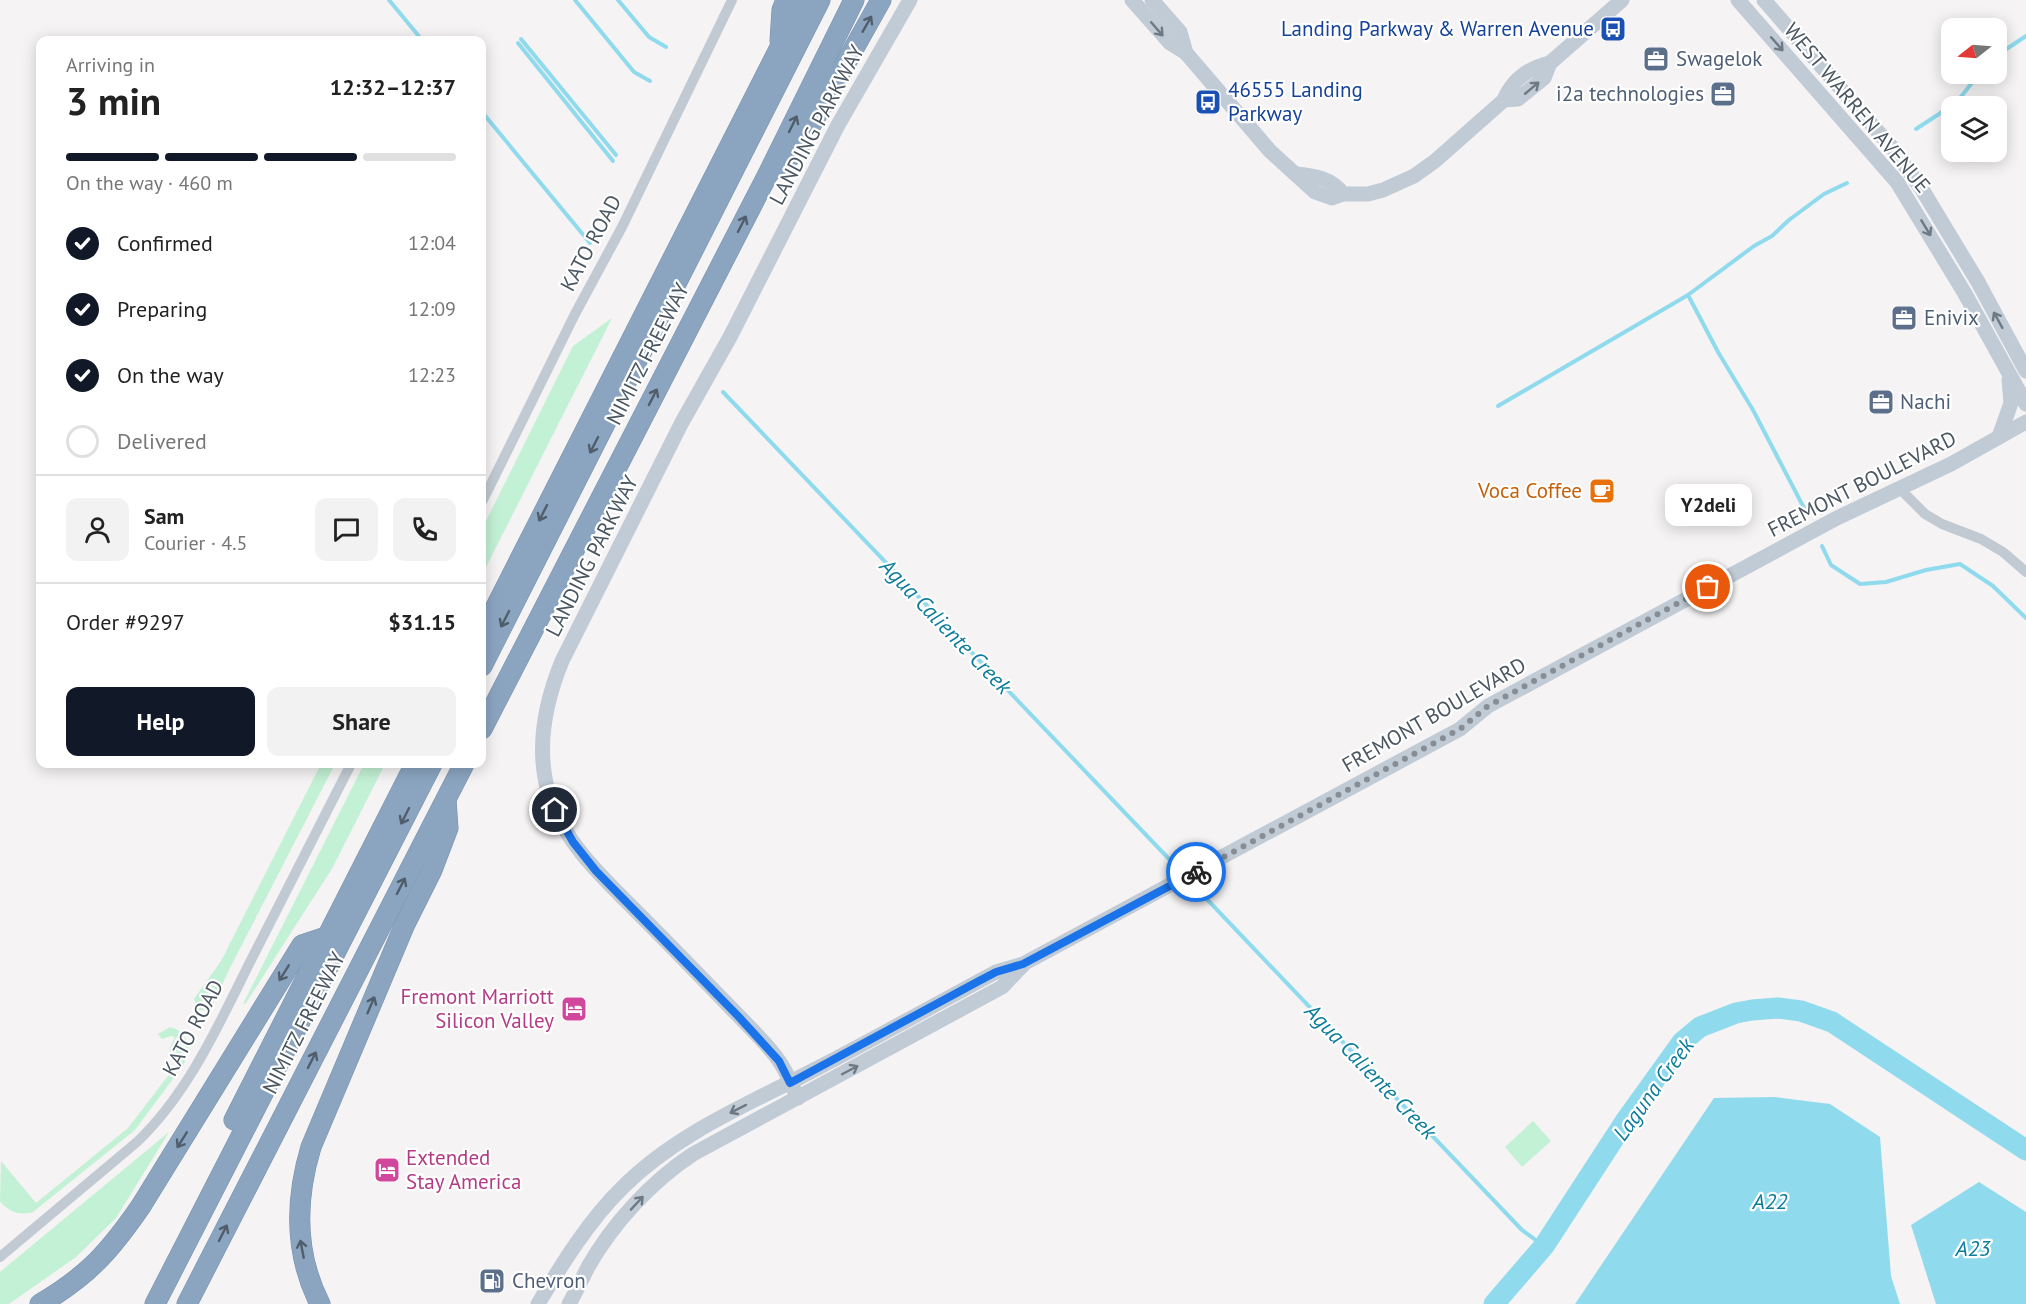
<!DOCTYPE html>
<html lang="en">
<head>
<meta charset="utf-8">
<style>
	body { margin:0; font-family:"PT Sans",sans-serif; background:#f2f2f2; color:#222; height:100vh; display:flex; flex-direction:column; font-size:22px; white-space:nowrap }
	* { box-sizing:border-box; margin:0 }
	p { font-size:20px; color:#767676 }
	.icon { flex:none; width:33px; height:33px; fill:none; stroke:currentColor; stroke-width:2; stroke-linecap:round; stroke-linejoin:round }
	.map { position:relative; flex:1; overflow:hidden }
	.sheet { position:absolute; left:36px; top:36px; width:450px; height:732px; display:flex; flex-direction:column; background:#fff; border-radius:12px; box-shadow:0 3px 15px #0003 }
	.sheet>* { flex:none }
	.needle { width:39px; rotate:253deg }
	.tools { position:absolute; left:1941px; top:18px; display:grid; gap:12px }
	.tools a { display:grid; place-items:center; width:66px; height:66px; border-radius:12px; background:#fff; box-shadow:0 3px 15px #0003; font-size:30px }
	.pin { position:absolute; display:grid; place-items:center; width:51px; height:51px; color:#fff; margin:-26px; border:3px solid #fff; border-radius:50%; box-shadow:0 2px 6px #0007 }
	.courier { position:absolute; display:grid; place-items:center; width:60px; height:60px; margin:-30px; border:4px solid #1a73e8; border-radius:50%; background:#fff; color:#222; box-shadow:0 2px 8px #0007 }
	.bubble { position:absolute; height:42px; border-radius:12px; background:#fff; box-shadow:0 3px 15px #0003; font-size:20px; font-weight:800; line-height:42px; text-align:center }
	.summary em { font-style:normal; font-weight:800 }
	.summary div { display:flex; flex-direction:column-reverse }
	.summary { display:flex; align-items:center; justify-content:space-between; height:102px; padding:0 30px }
	h1 { font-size:39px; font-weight:800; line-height:45px }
	.bar { display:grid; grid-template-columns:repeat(4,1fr); gap:9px 6px; align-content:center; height:72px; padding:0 30px }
	.bar i { height:8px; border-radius:4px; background:#e0e0e0 }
	.bar .current { background:#111827 }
	.bar p { grid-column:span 4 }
	.line { display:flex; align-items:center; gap:15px; padding:0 30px; border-top:2px solid #e0e0e0 }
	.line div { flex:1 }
	.round { display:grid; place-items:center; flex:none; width:63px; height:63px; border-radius:12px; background:#f2f2f2 }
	ol { padding:0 30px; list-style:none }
	li { display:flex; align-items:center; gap:18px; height:66px }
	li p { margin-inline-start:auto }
	li .icon { padding:6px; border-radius:50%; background:#111827; color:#fff; stroke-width:4 }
	li:last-child { color:#767676 }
	li i { width:33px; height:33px; border:3px solid #e0e0e0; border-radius:50% }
	.action { display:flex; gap:12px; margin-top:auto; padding:12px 30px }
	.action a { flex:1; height:69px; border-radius:12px; background:#111827; color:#fff; font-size:24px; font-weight:800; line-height:69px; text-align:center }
	.action a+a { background:#f2f2f2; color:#222 }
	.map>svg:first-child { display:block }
	.green { fill:#c3f1d5 }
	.water { fill:#90daee }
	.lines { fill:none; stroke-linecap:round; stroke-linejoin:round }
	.stream { stroke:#90daee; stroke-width:4 }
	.river { stroke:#90daee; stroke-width:21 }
	.highway-casing { stroke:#7690ad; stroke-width:21 }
	.street { stroke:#c1cad2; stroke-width:10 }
	.secondary { stroke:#c1cbd6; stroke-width:15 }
	.highway { stroke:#8ba5c1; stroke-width:20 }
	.oneway { stroke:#505e6b }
	.oneway2 { stroke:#6e7984 }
	.done { stroke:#868d94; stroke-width:6; stroke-dasharray:0 10.8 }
	.route { stroke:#1a73e8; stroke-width:8 }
	.labels { text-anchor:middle; stroke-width:4.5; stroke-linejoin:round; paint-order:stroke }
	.transit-label { font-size:21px; fill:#164399; stroke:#fff; text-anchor:end }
	.service-label { font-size:21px; fill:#4e5e75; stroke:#fff; text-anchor:start }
	.street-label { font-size:21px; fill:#4a5661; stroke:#fff }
	.food-label { font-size:21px; fill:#c56008; stroke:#fff; text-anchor:end }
	.hotel-label { font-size:21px; fill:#b23c85; stroke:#fff; text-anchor:end }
	.water-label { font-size:22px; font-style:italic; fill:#0c7c9b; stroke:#fff }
</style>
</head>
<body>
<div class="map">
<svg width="2026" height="1304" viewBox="0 0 2026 1304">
	<rect width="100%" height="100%" fill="#f5f3f3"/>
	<g class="green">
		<path d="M612,318L604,334L482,575V529L573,346Z"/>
		<path d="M321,764H335L230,968L211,1008L197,1011L194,999L221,961Z"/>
		<path d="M364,764H385L333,867L246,1003L243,1004Z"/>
		<path d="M170,1027L178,1030L186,1039L189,1048L184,1064L135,1130L33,1212C19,1216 9,1212 0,1201L1,1161L36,1203L128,1128L178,1063L169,1050L175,1037L171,1036L162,1039L158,1034Z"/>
		<path d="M1533,1121L1551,1141L1522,1167L1505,1147Z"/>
		<path d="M169,1132L116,1218L76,1257L9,1304H0V1272Z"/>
	</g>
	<g class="water">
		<path d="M1775,1097L1830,1104L1880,1137L1891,1276L1900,1304H1575L1714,1098Z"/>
		<path d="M1979,1182L2026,1212V1304H1936L1911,1225Z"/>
	</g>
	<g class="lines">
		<g class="stream">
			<path d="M389,0L422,40"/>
			<path d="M575,0L634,72L650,81"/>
			<path d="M618,0L649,37L666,47"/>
			<path d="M521,39L616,155"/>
			<path d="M518,43L613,161"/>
			<path d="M1996,56L2026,36"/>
			<path d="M482,112L590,243"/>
			<path d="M1916,129L1956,103L1979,74"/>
			<path d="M723,392L1169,859"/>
			<path d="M1498,406L1688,295"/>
			<path d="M1804,508L1753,410L1718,352L1688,295L1754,246L1772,236L1789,220L1824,194L1847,183"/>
			<path d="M1822,546L1831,565L1860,584L1886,582L1926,570L1960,564L1993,586L2026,618"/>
			<path d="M1201,893L1522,1230L1544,1246"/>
		</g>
		<path class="river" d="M1494,1304L1544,1246L1626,1120L1682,1042L1700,1027L1736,1013L1752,1010L1778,1008L1801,1011L1832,1022L2026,1150"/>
		<g class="highway-casing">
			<g id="highway">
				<path d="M780,41L782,10L786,0"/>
				<path d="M773,170L796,152L881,0"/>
				<path d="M482,634L804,0"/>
				<path d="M482,666L820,0"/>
				<path d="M482,729L767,176L854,0"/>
				<path d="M234,1120L415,764"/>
				<path d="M40,1304C88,1276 110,1251 141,1206L302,945L326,937"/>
				<path d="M155,1304L432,764"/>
				<path d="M187,1304L464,764"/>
				<path d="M320,1304C294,1253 295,1200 311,1147L405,924L432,870L448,828L446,800"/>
			</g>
		</g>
		<g class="street">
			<path d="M1899,488L1925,514L1942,524L1981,539L2003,552L2026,572"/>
			<path d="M482,502L575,314L622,227L732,0"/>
			<path d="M0,1257L137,1142C189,1092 218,1026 250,962C284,896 318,830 351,764"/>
		</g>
		<g class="secondary">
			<path d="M1132,0L1170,43L1186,53L1270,151L1315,192L1332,198L1343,194H1368L1383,190L1414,176L1435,161L1504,100C1513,79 1528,68 1550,63"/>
			<path d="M1152,0L1180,32L1186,53"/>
			<path d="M1738,0L1897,182L1964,292L2026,404"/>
			<path d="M1764,0L1893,149L1923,191L1978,282L2026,371"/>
			<path d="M1504,100L1518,99L1544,78L1550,63L1622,0"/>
			<path d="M1296,174C1315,176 1332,178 1343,194"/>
			<path d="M1999,437L2011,403L2009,380"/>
			<path d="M798,1098C792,1086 787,1072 779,1061C768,1044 745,1023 730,1007C699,975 667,942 635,910C602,877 565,843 550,798C535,752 544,705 562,661L681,424L730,337L838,125L910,0"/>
			<path d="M538,1304C562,1264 589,1220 623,1187C677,1133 749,1104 816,1069C876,1038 936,1004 996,972L1023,964L1460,729L1488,706L1837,518L1951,464L2026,422"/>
			<path d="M569,1304C576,1292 582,1279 588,1267C613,1223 651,1182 693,1154L1002,987L1023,965"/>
		</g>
		<use href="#highway" class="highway"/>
	</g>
	<defs><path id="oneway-shaft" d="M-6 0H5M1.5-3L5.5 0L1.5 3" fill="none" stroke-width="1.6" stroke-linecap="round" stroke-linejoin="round" transform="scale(1.5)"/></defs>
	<g class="oneway">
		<use href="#oneway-shaft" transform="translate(867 24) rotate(-60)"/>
		<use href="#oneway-shaft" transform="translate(793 124) rotate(-64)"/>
		<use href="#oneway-shaft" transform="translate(742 224) rotate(-63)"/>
		<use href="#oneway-shaft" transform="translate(653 397) rotate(-63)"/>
		<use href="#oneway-shaft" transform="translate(594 445) rotate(117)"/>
		<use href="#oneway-shaft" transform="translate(543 513) rotate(117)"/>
		<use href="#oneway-shaft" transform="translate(505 619) rotate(117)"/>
		<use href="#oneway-shaft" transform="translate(405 816) rotate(117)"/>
		<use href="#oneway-shaft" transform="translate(401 886) rotate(-63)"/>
		<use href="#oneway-shaft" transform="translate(284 973) rotate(122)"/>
		<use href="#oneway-shaft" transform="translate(371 1005) rotate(-67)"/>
		<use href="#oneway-shaft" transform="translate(312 1060) rotate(-63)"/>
		<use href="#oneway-shaft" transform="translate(182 1140) rotate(122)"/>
		<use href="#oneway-shaft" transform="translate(223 1233) rotate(-63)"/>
		<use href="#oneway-shaft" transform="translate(302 1249) rotate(-101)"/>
	</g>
	<g class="oneway2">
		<use href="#oneway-shaft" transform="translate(1157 29) rotate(49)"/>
		<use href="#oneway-shaft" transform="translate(1777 44) rotate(49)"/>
		<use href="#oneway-shaft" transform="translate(1532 88) rotate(-40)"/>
		<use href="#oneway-shaft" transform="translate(1926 228) rotate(59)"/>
		<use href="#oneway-shaft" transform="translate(1998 320) rotate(-119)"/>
		<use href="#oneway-shaft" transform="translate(850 1070) rotate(-28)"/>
		<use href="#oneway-shaft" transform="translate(738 1109) rotate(153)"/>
		<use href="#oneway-shaft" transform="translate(637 1203) rotate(-47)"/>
	</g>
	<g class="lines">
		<path class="done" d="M1196,872L1460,729L1488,706L1708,587"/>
		<path class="route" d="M555,810L573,842L596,871L738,1016L779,1061L790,1083L977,982L996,972L1023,964L1196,872"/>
	</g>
	<defs>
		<g id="bus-square" transform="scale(1.35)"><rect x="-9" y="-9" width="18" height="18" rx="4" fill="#1a4fb4" stroke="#fff"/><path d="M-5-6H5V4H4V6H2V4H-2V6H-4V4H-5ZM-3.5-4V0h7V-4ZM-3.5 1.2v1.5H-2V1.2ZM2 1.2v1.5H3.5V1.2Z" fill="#fff"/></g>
		<g id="office-square" transform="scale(1.35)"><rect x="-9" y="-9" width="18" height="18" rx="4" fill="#5c6f8a" stroke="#fff"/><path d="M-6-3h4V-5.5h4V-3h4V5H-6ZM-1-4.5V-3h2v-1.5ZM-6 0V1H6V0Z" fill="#fff"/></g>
		<g id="cafe-square" transform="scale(1.35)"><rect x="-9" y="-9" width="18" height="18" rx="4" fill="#e8710a" stroke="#fff"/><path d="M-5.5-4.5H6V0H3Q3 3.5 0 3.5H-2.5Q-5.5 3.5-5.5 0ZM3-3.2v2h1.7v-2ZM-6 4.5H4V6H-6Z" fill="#fff"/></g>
		<g id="hotel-square" transform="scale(1.35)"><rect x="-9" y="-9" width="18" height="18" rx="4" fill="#d1479c" stroke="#fff"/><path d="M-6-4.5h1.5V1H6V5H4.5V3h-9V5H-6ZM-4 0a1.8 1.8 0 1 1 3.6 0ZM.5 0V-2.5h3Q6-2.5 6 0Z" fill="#fff"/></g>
		<g id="fuel-square" transform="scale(1.35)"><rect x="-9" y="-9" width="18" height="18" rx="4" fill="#5c6f8a" stroke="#fff"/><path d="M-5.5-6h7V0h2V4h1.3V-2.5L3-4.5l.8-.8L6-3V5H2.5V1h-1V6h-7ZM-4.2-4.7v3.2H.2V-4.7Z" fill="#fff"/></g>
	</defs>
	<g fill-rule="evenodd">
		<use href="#bus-square" x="1613" y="29"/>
		<use href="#office-square" x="1656" y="59"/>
		<use href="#office-square" x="1723" y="94"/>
		<use href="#bus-square" x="1208" y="102"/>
		<use href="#office-square" x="1904" y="318"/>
		<use href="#office-square" x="1881" y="402"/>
		<use href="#cafe-square" x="1602" y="491"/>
		<use href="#hotel-square" x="574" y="1009"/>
		<use href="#hotel-square" x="387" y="1170"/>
		<use href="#fuel-square" x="492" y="1281"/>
	</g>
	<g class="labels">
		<g class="transit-label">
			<text x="1594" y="36">Landing Parkway &amp; Warren Avenue</text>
			<text x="1228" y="97" text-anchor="start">46555 Landing<tspan x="1228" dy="24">Parkway</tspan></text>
		</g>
		<g class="service-label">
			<text x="1676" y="66">Swagelok</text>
			<text x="1704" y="101" text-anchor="end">i2a technologies</text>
			<text x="1924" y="325">Enivix</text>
			<text x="1900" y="409">Nachi</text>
			<text x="512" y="1288">Chevron</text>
		</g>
		<g class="street-label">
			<text transform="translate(1857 108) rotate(50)" y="7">WEST WARREN AVENUE</text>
			<text transform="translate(817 125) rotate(-62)" y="7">LANDING PARKWAY</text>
			<text transform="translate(591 243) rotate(-62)" y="7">KATO ROAD</text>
			<text transform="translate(648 354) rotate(-63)" y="7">NIMITZ FREEWAY</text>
			<text transform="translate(1862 484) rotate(-27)" y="7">FREMONT BOULEVARD</text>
			<text transform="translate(592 556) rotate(-63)" y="7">LANDING PARKWAY</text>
			<text transform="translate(1434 715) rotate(-30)" y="7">FREMONT BOULEVARD</text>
			<text transform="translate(304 1023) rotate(-63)" y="7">NIMITZ FREEWAY</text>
			<text transform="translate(193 1028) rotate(-62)" y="7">KATO ROAD</text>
		</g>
		<g class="food-label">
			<text x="1582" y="498">Voca Coffee</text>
		</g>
		<g class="hotel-label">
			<text x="554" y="1004">Fremont Marriott<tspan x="554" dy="24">Silicon Valley</tspan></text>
			<text x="406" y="1165" text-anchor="start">Extended<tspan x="406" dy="24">Stay America</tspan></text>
		</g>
		<g class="water-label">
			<text transform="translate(946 626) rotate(46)" y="8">Agua Caliente Creek</text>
			<text transform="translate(1371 1071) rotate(46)" y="8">Agua Caliente Creek</text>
			<text transform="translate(1653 1089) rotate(-54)" y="8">Laguna Creek</text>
			<text x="1770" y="1209">A22</text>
			<text x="1973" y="1256">A23</text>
		</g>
	</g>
</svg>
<div class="tools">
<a><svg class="needle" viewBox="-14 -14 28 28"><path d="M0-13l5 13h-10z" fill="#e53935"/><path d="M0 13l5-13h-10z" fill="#767676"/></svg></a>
<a><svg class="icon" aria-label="layers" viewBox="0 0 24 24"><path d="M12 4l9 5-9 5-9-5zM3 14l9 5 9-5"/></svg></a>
</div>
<div class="pin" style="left:1708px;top:587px;background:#ea580c"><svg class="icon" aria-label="bag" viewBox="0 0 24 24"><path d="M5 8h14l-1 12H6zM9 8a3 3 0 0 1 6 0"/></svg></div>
<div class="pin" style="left:555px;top:810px;background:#1f2937"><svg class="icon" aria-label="home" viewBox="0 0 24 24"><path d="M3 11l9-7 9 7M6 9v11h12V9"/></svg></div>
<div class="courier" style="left:1196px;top:872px"><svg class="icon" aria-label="bike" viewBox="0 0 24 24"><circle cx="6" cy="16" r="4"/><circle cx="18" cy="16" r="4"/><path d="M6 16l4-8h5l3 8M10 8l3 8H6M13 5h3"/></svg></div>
<div class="bubble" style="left:1665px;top:484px;width:87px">Y2deli</div>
<section class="sheet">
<div class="summary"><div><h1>3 min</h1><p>Arriving in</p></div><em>12:32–12:37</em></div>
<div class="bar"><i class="current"></i><i class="current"></i><i class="current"></i><i></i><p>On the way · 460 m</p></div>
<ol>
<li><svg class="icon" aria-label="check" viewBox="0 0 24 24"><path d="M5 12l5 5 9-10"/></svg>Confirmed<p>12:04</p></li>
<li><svg class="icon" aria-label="check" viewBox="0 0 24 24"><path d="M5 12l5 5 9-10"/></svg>Preparing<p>12:09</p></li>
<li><svg class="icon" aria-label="check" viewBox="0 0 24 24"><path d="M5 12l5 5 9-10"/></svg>On the way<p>12:23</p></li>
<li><i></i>Delivered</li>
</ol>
<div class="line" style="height:108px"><a class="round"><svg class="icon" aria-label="person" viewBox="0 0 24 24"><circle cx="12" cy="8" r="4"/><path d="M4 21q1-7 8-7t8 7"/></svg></a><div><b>Sam</b><p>Courier · 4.5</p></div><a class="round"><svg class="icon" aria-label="chat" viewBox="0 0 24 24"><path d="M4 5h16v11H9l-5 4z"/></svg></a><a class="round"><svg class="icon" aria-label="phone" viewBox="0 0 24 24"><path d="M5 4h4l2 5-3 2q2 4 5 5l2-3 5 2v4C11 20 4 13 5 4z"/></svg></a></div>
<div class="line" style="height:78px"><div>Order #9297</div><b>$31.15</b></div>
<div class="action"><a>Help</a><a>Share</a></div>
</section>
</div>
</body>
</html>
